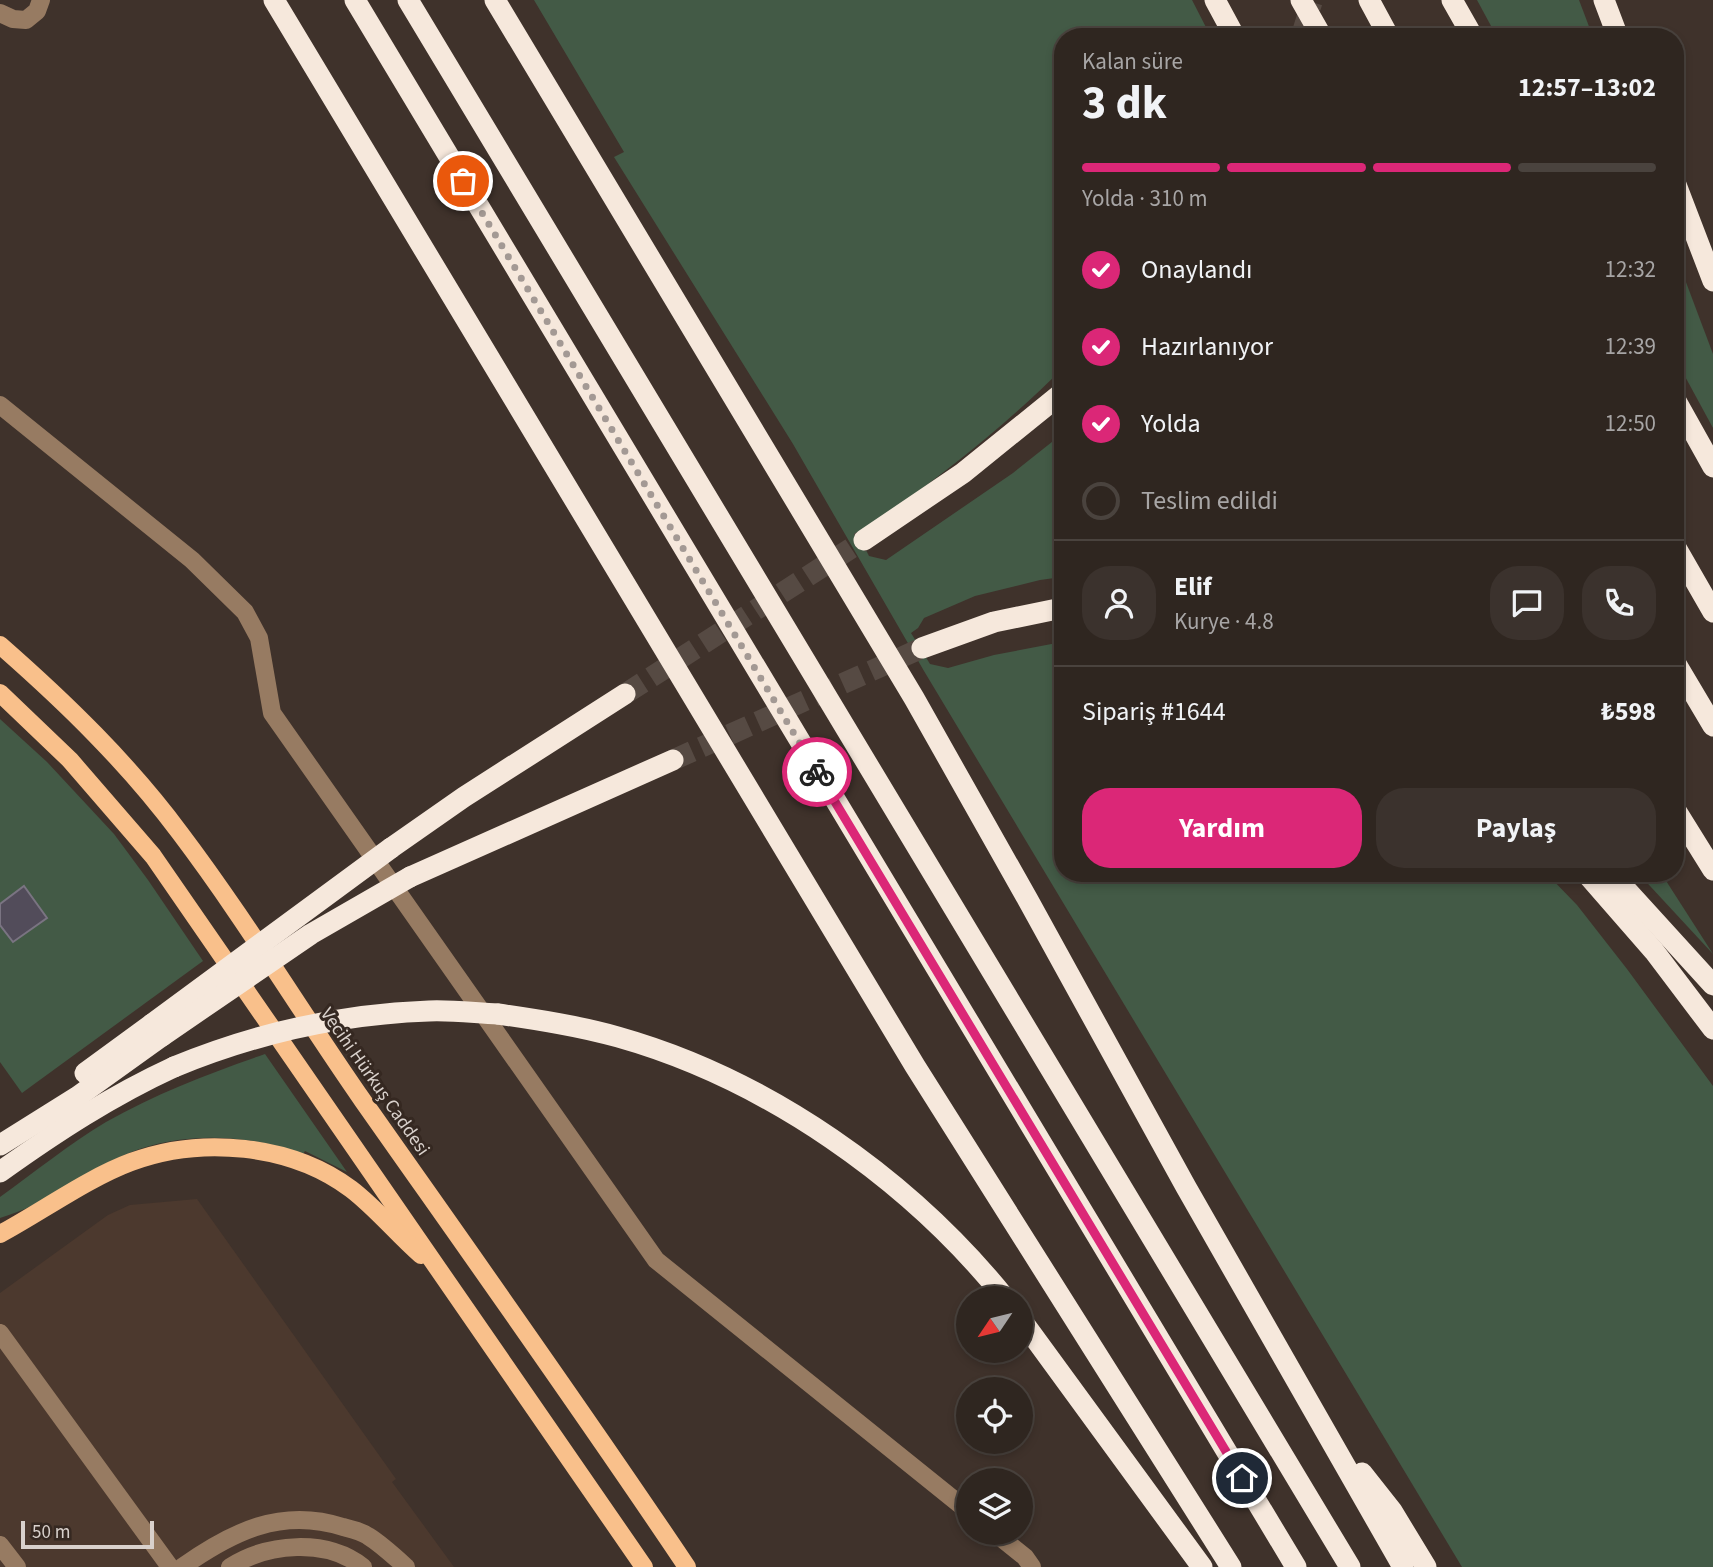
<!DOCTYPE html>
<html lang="tr">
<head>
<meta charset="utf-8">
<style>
	body { margin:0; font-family:"Source Sans 3",sans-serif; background:#3b322d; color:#f1f3f6; height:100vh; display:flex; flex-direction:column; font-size:26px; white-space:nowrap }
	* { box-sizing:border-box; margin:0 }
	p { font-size:23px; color:#a7a5a5 }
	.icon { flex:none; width:38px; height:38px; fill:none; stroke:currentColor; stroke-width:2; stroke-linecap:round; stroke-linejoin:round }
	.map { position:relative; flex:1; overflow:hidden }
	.details { position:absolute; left:1054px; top:28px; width:630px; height:854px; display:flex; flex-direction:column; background:#2f2620; border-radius:28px; box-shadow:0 4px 10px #0003,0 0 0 2px #4a433e }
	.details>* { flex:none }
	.needle { width:46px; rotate:235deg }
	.controls { position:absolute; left:956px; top:1286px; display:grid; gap:14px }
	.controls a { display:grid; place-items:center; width:77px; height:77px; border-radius:50%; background:#2f2620; box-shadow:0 4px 10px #0003,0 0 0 2px #4a433e; font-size:35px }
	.scale { position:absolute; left:21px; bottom:18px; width:133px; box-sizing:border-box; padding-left:7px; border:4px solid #d9d1cc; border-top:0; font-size:19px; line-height:24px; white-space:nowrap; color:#d9d1cc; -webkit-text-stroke:5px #352821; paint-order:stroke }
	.pin { position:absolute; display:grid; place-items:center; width:60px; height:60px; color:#fff; margin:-30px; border:4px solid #fff; border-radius:50%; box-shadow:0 2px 7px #0007 }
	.courier { position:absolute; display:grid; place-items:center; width:70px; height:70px; margin:-35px; border:5px solid #db2777; border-radius:50%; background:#fff; color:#222; box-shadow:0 2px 9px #0007 }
	.headline em { font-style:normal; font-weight:700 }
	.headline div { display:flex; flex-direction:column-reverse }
	.headline { display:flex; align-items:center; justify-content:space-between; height:119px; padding:0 28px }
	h1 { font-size:46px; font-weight:700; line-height:52px }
	.bar { display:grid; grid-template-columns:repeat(4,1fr); gap:10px 7px; align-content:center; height:84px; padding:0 28px }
	.bar i { height:9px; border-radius:5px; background:#4a433e }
	.bar .current { background:#db2777 }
	.bar p { grid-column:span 4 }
	.line { display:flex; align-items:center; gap:18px; padding:0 28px; border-top:2px solid #4a433e }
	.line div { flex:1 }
	.round { display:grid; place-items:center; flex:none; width:74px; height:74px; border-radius:28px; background:#3b322d }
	ol { padding:0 28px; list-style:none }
	li { display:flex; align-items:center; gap:21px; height:77px }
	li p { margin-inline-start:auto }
	li .icon { padding:7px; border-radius:50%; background:#db2777; color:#fff; stroke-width:4 }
	li:last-child { color:#a7a5a5 }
	li i { width:38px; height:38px; border:4px solid #4a433e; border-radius:50% }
	.cta { display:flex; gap:14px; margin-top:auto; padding:14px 28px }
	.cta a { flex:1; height:80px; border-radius:28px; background:#db2777; color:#fff; font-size:28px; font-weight:700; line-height:80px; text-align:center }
	.cta a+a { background:#3b322d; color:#f1f3f6 }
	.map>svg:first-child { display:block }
	.built { fill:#4c392e }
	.green { fill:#435a46 }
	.building { fill:#524c5a; stroke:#7a7482; stroke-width:2 }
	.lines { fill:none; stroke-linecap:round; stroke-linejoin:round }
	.highway-tunnel { stroke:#564a43; stroke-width:21; stroke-dasharray:21 10; stroke-linecap:butt }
	.minor { stroke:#977b62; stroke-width:18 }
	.major { stroke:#f9c08b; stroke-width:18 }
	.highway { stroke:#f6e8dc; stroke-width:21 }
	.highway-bridge { stroke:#f6e8dc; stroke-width:21 }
	.done { stroke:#a39994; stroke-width:7; stroke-dasharray:0 12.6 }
	.route { stroke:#db2777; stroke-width:9 }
	.labels { text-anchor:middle; stroke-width:6; stroke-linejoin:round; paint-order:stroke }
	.street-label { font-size:19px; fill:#d9d1cc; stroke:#352821 }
</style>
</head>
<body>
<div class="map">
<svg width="1713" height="1567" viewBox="0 0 1713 1567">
	<rect width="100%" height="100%" fill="#3f322b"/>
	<path class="built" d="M197,1199L396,1479L392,1482L454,1567H0V1293L108,1215L130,1205Z"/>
	<g class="green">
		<path d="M534,0H1192L1211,37H1062V369C1000,431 930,485 858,534L869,556L886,560L1013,473L1062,434V577L1040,580L975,596L924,618L918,628L911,633L930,664L948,668L994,655L1062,642V873H1546L1577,905L1627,969L1713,1086V1567H1462L924,671L793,444L614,157L624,152Z"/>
		<path d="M1477,0H1579L1593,37H1497Z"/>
		<path d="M1675,253L1713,354V428L1675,358Z"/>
		<path d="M0,719L47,762L114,834L148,880L203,961L22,1093L0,1062Z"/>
		<path d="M1638,873H1661L1713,954Z"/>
		<path d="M265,1054L347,1172L305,1151L303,1154C249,1134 183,1131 129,1153C96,1166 67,1188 35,1204C24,1210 12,1214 0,1218V1197C35,1172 69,1144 106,1122C157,1093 210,1073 265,1054Z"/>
	</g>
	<path class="building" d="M24,886L47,918L13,942L0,925V904Z"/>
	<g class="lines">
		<g class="highway-tunnel">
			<path d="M1301,37L1312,2"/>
			<path d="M625,694L864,540"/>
			<path d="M673,760L922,648"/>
		</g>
		<g class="minor">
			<path d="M0,13L13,19L26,20L37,11L41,0"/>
			<path d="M0,405L192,560L245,612L259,638L272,713L656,1260L968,1511"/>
			<path d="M0,1333L170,1567"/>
			<path d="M995,1533L1025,1557L1032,1567"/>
			<path d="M0,1545L17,1567"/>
			<path d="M182,1567C232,1532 281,1507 343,1527C351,1529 361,1531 368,1536C381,1544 394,1556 406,1567"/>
			<path d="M230,1567C268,1543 326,1538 363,1567"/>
		</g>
		<g class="major">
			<path d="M0,645C65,702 128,763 180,833C245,919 301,1012 363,1101C472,1256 582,1410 687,1567"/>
			<path d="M0,693L70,760L153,856L644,1567"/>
			<path d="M0,1234C41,1212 88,1178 131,1162C201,1136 291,1144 351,1189C376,1208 397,1234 421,1255"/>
		</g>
		<g class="highway">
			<path d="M274,0L915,1066L1231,1567"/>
			<path d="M355,0L1296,1567"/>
			<path d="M408,0L1350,1567"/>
			<path d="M495,0L914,698L1028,900L1186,1187L1403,1567"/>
			<path d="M1215,0L1235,37"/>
			<path d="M1301,0L1322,37"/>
			<path d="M1369,0L1389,37"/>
			<path d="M1452,0L1473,37"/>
			<path d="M1604,0L1618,37"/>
			<path d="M1675,182L1713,281"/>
			<path d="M1675,399L1713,467"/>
			<path d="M864,540L963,473L1062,393"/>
			<path d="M1675,546L1713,612"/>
			<path d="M922,648L994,622L1062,608"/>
			<path d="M1675,662L1713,726"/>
			<path d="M1675,809L1713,870"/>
			<path d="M391,848L464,797L625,694"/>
			<path d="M1586,873L1654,951L1713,1029"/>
			<path d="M1611,873L1713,985"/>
			<path d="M410,877L673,760"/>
			<path d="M498,1014C539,1020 579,1026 618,1037C767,1079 909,1179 1005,1298"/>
			<path d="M85,1073L152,1024"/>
			<path d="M0,1145L77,1097L162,1036"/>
			<path d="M0,1172C56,1132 111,1096 174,1067"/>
			<path d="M1020,1318L1202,1567"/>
			<path d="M1362,1473L1392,1511L1426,1567"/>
		</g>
		<g class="highway-bridge">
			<path d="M152,1024L391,848"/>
			<path d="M162,1036L311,934L410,877"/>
			<path d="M174,1067C254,1034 341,1014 429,1011C452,1010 475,1013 498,1014"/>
		</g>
	</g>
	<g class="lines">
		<path class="done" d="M463,181L817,772"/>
		<path class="route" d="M817,772L1242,1478"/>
	</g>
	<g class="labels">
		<g class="street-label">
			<text transform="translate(376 1081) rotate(55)" y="7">Vecihi Hürkuş Caddesi</text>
		</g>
	</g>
</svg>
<div class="controls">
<a><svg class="needle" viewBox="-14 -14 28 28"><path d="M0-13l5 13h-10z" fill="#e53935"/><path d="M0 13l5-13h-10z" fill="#a7a5a5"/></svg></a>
<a><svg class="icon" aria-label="locate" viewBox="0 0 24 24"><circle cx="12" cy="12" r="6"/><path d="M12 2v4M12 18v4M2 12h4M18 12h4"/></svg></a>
<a><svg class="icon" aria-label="layers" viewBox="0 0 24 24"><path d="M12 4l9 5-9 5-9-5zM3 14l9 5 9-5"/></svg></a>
</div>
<div class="scale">50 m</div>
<div class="pin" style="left:463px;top:181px;background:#ea580c"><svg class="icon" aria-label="bag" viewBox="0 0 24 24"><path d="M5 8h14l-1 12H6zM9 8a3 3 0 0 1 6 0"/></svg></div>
<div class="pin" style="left:1242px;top:1478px;background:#1f2937"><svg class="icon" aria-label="home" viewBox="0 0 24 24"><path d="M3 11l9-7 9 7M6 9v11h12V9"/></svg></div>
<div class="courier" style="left:817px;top:772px"><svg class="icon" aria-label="bike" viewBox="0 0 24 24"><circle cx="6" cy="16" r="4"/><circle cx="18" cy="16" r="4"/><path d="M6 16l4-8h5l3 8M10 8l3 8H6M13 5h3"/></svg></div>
<section class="details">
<div class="headline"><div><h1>3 dk</h1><p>Kalan süre</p></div><em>12:57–13:02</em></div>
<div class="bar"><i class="current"></i><i class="current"></i><i class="current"></i><i></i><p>Yolda · 310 m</p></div>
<ol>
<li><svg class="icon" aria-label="check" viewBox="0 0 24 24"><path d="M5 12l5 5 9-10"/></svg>Onaylandı<p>12:32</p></li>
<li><svg class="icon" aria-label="check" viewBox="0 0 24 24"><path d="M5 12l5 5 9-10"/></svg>Hazırlanıyor<p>12:39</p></li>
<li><svg class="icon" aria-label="check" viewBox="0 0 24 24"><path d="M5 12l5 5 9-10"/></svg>Yolda<p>12:50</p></li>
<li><i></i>Teslim edildi</li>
</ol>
<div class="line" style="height:126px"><a class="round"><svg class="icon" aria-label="person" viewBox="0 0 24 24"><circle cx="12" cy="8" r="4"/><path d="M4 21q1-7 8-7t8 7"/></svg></a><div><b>Elif</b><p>Kurye · 4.8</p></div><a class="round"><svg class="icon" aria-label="chat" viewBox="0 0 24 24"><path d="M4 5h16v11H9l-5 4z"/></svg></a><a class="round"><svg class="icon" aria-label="phone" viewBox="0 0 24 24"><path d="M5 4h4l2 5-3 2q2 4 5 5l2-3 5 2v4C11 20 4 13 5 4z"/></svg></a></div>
<div class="line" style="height:91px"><div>Sipariş #1644</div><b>₺598</b></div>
<div class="cta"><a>Yardım</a><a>Paylaş</a></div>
</section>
</div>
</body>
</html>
